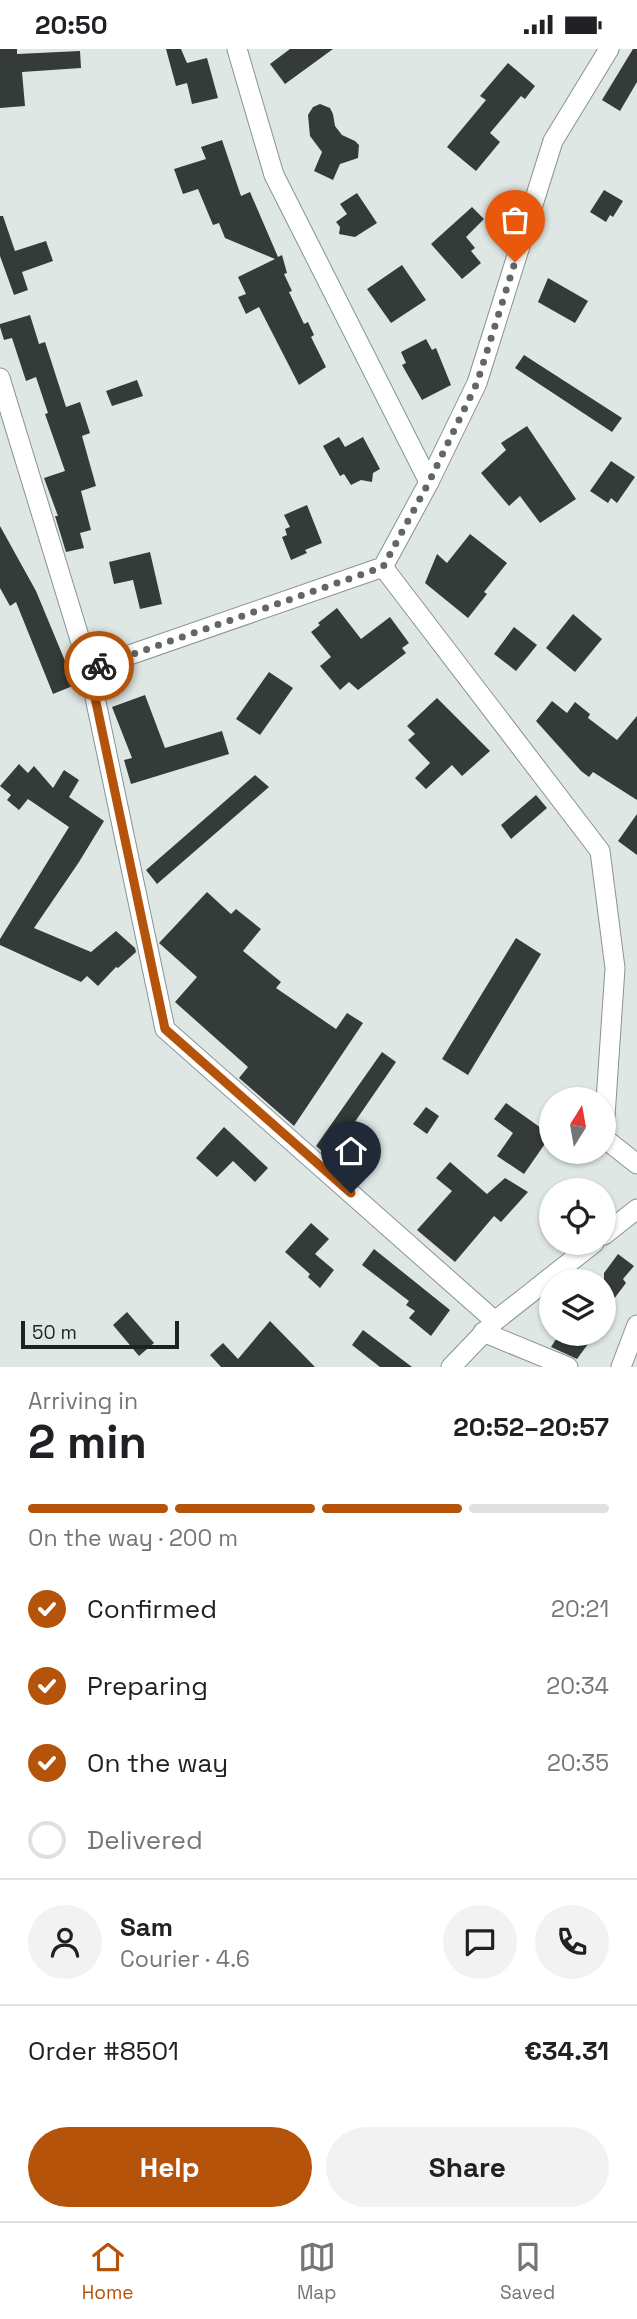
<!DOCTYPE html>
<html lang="en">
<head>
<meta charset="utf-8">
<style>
	body { margin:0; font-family:"Space Grotesk",sans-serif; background:#f2f2f2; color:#202124; height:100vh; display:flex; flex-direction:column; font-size:26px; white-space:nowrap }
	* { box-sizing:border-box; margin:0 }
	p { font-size:23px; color:#757577 }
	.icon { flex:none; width:38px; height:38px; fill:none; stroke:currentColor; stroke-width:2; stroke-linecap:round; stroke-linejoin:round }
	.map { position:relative; height:1318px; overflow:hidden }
	.side { display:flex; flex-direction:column; background:#fff; flex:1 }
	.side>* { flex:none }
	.needle { width:46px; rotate:11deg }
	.tools { position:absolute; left:539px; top:1038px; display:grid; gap:14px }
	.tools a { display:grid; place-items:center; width:77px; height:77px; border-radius:50%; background:#fff; box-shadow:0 2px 5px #0004; font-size:35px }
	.scale { position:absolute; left:21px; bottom:18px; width:158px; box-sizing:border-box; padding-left:7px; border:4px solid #1f2221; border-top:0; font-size:19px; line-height:24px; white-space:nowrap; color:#1f2221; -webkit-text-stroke:5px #dfe7e4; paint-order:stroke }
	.pin { position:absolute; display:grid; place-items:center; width:60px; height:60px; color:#fff; margin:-72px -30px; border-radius:50% 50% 50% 0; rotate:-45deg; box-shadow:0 0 7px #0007 }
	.pin .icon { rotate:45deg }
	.courier { position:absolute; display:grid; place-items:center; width:70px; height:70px; margin:-35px; border:5px solid #b45309; border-radius:50%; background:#fff; color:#222; box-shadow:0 2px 9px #0007 }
	.overview em { font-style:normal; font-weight:700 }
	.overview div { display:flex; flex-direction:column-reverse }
	.overview { display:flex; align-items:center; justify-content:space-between; height:119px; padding:0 28px }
	h1 { font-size:46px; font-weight:700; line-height:52px }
	.bar { display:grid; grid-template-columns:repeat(4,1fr); gap:10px 7px; align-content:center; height:84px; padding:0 28px }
	.bar i { height:9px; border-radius:5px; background:#e0e0e0 }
	.bar .current { background:#b45309 }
	.bar p { grid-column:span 4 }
	.line { display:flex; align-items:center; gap:18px; padding:0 28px; border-top:2px solid #e0e0e0 }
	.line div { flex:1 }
	.round { display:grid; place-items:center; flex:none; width:74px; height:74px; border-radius:37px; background:#f2f2f2 }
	ol { padding:0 28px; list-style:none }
	li { display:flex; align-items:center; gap:21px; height:77px }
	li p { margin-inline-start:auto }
	li .icon { padding:7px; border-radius:50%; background:#b45309; color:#fff; stroke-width:4 }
	li:last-child { color:#757577 }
	li i { width:38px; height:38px; border:4px solid #e0e0e0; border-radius:50% }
	.primary-button { display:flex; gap:14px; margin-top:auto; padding:14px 28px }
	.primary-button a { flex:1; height:80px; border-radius:42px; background:#b45309; color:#fff; font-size:28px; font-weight:700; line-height:80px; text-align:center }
	.primary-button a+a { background:#f2f2f2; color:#202124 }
	.status { display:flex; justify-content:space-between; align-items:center; height:49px; padding:0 35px; background:#fff; direction:ltr }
	.status svg { height:19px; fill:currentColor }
	.tabs { display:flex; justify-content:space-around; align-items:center; height:98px; border-top:2px solid #e0e0e0; background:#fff; font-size:19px; color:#757577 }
	.tabs a { display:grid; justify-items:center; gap:4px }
	.tabs .current { color:#b45309 }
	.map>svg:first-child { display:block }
	.building { fill:#343b38 }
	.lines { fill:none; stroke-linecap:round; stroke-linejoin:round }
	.street-casing { stroke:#8a928f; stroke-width:21 }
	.street { stroke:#fff; stroke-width:19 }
	.done { stroke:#626765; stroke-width:7; stroke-dasharray:0 12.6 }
	.route { stroke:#b45309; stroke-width:9 }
</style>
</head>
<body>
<div class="status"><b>20:50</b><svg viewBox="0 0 49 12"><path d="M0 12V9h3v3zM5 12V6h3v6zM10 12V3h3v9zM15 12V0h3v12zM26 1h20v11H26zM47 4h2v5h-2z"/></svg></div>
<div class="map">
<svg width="637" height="1318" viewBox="0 0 637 1318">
	<rect width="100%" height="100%" fill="#dfe7e4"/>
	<g class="building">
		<path d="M0,0H17V5L80,2L81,19L22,23L25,57L0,59Z"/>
		<path d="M166,0H181L187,14L207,9L218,49L192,55L187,34L176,37Z"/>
		<path d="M290,0H333L285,35L270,15Z"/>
		<path d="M633,0H637V33L620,62L602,51Z"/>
		<path d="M508,14L535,37L525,50L521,47L490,84L500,93L476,122L447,98L486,51L480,47Z"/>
		<path d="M320,55L330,59L333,65L335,77L342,86L355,92L359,96L358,109L340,115L333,131L314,122L322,103L310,87L308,66L313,58Z"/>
		<path d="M222,91L241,147L250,143L278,208L282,206L287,224L284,225L292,242L289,243L304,275L308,273L314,286L311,288L326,318L299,336L259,258L246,265L238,248L246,245L238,228L275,210L225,189L219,174L213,176L198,140L183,145L174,120L206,110L201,98Z"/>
		<path d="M604,141L623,152L613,168L610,166L606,173L590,163Z"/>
		<path d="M357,144L377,174L355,188L339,185L340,178L336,173L347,165L340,155Z"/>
		<path d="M472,158L484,170L466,188L475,199L471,202L481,214L462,230L431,195Z"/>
		<path d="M0,167H3L15,202L46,192L53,212L22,223L28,241L14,246L0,207Z"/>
		<path d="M402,216L426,251L391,274L367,240Z"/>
		<path d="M548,229L588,252L575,274L538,253Z"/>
		<path d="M30,266L39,295L45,293L66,358L80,353L90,384L82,387L96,437L81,442L91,481L80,484L84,499L66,503L55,467H58L44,429L65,422L45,365L48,364L36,328L26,332L12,289L4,291L0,278V275Z"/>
		<path d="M426,290L432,301L436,299L451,336L422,351L402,316L406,314L401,303Z"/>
		<path d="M524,306L622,369L612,383L515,319Z"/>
		<path d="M137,331L143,347L112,357L106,342Z"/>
		<path d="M527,377L576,450L540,474L520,447L509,457L481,424L506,401L501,394Z"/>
		<path d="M339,388L345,398L363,388L380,420L373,424L372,433L361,431L351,436L344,425L340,427L323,397Z"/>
		<path d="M611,412L635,428L617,454L611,449L608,454L590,442Z"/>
		<path d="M307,456L322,494L305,501L307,504L291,511L282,488L287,486L285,480L290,478L284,466Z"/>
		<path d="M0,477L36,542L75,636L53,645L16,553L10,557L0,539Z"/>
		<path d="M470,485L507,514L484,543L487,545L468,569L425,534L437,505L447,514Z"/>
		<path d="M150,503L162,555L140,560L133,531L114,535L109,513Z"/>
		<path d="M337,559L361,590L390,568L409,594L402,599L406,604L358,641L349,633L340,641L320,617L331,608L311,583L320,576L318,574Z"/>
		<path d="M573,565L602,590L575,623L546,599Z"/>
		<path d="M514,578L537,596L516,622L494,605Z"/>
		<path d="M269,623L293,639L260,686L236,670Z"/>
		<path d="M145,646L165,699L222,682L229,705L131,735L124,711L132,709L112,658Z"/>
		<path d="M437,649L490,702L462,727L452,716L426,740L415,729L430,714L408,691L415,685L407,677Z"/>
		<path d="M552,652L567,664L575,653L590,665L588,669L617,691L637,667V751L593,723L589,728L581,722L536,672Z"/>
		<path d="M19,715L28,724L34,717L53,739L64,721L79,731L69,748L104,772L79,813L34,879L91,903L116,882L135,899L136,903L118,919L116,918L98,937L87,927L81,933L0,896V890L69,778L28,750L19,761L7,751L11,746L0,737Z"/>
		<path d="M255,726L269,738L157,835L146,821Z"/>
		<path d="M536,746L547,759L511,790L501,776Z"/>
		<path d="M637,765V806L618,792Z"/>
		<path d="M207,843L231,865L236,860L261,880L243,902L281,933L276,939L336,980L347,964L363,974L294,1077L239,1029L248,1018L175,953L197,928L159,894Z"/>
		<path d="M516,889L541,905L468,1026L442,1010Z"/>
		<path d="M382,1003L396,1013L330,1109L316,1097Z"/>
		<path d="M506,1054L551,1086L524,1125L497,1107L513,1084L494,1070Z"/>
		<path d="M426,1058L439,1067L427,1085L413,1075Z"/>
		<path d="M224,1078L268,1119L255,1133L233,1112L217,1128L196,1109Z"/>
		<path d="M450,1113L487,1145L505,1129L528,1143L501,1173L494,1167L455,1213L417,1181L452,1142L436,1129Z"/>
		<path d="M311,1174L329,1190L315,1205L334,1221L320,1239L308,1228L310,1225L285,1203Z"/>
		<path d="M374,1200L450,1261L431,1287L409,1269L415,1262L406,1256L409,1252L362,1216Z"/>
		<path d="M618,1205L634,1217L623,1230L626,1234L604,1263V1224Z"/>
		<path d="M127,1263L154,1294L139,1307L113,1276Z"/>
		<path d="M270,1272L315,1318H221L210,1306L223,1294L238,1310Z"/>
		<path d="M363,1281L412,1318H380L352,1296Z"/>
		<path d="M560,1284H596L577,1310L551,1298Z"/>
	</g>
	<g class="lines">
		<g class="street-casing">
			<g id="street">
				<path d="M0,329L89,620L165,980L495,1272"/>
				<path d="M429,433L477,334L553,92L609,0"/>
				<path d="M383,518L600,802L615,919L604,1082"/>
				<path d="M89,620L383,518L429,433L274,126L237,0"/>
				<path d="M604,1089L637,1115"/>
				<path d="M604,1186L637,1160"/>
				<path d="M483,1283L568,1318"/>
				<path d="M451,1318L495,1272L594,1194"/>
				<path d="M621,1318L637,1276"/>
			</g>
		</g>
		<use href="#street" class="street"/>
	</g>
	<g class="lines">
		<path class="done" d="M99,617L383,518L429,433L477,334L515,213"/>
		<path class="route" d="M99,617L89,620L165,980L351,1144"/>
	</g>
</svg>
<div class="tools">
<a><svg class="needle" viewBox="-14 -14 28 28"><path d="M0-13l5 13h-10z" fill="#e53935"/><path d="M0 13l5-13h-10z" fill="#757577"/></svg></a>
<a><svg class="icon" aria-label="locate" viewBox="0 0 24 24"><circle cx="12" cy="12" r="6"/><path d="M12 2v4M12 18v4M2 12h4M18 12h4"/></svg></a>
<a><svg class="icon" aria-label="layers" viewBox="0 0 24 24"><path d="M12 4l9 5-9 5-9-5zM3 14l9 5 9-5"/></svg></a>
</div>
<div class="scale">50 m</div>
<div class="pin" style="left:515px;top:213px;background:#ea580c"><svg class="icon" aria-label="bag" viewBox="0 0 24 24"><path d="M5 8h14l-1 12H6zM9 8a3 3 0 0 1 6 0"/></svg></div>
<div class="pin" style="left:351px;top:1144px;background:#1f2937"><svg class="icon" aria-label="home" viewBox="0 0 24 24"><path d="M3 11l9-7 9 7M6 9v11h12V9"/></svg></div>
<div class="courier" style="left:99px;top:617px"><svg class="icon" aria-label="bike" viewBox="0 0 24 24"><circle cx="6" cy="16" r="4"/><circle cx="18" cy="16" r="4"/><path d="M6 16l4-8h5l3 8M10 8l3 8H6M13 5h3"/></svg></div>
</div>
<section class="side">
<div class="overview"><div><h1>2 min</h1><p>Arriving in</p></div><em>20:52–20:57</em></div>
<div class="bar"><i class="current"></i><i class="current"></i><i class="current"></i><i></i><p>On the way · 200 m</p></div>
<ol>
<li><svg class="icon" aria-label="check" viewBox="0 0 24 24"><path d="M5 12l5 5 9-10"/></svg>Confirmed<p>20:21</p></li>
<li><svg class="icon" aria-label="check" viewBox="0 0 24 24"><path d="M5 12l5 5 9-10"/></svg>Preparing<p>20:34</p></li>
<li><svg class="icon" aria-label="check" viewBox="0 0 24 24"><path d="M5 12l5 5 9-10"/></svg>On the way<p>20:35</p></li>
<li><i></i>Delivered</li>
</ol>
<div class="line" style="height:126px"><a class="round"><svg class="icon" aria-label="person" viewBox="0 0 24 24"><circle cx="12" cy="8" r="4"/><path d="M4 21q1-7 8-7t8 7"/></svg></a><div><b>Sam</b><p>Courier · 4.6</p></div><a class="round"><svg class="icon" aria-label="chat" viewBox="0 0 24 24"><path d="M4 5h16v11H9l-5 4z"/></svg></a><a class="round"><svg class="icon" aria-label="phone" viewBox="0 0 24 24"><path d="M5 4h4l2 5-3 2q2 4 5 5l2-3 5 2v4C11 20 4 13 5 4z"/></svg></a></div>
<div class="line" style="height:91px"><div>Order #8501</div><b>€34.31</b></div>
<div class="primary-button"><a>Help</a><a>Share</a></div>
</section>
<nav class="tabs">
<a class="current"><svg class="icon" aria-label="home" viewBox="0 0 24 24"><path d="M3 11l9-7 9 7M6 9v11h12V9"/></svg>Home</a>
<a><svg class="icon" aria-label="map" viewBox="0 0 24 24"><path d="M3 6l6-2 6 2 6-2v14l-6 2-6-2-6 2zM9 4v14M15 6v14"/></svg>Map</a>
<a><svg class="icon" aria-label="saved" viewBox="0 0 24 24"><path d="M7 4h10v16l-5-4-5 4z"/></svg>Saved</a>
</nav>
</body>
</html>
